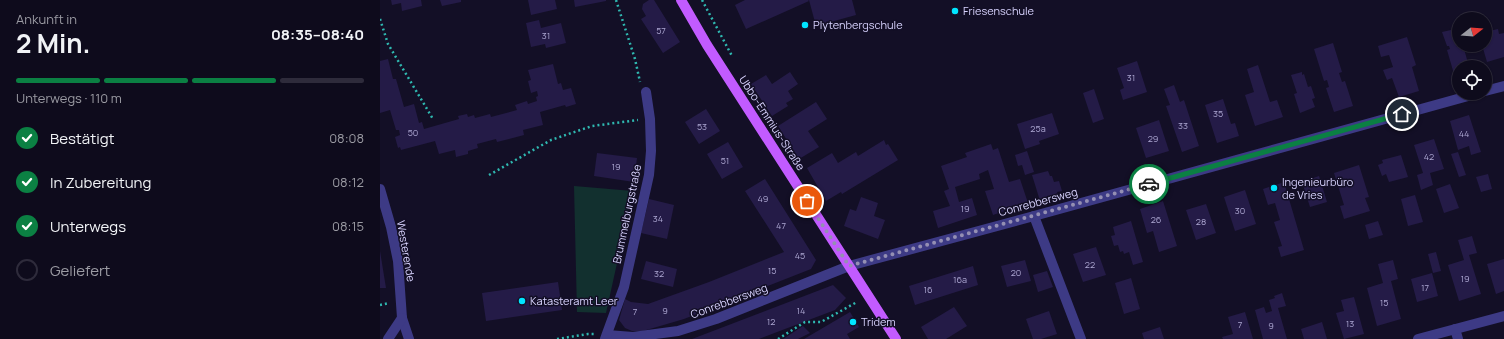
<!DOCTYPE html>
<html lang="de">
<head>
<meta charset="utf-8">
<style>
	body { margin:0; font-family:Manrope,sans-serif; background:#171425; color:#f1f3f6; height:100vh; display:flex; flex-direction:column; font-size:15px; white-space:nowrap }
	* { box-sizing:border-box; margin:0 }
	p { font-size:13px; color:#9b9ba3 }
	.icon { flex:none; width:22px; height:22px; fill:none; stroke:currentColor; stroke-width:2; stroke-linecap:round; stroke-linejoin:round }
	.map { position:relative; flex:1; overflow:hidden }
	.side { display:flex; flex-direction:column; background:#0e0b1c; width:380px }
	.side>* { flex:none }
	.needle { width:26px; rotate:73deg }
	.fabs { position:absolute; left:1072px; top:12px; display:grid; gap:8px }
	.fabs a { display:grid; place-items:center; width:40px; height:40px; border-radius:50%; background:#0e0b1c; box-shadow:0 1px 3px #0004,0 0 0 1px #2e2b3b; font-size:20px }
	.pin { position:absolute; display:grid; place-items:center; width:34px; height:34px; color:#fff; margin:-17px; border:2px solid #fff; border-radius:50%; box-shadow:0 1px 4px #0007 }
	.courier { position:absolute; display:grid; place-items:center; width:40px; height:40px; margin:-20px; border:3px solid #0b8043; border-radius:50%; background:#fff; color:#222; box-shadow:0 1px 5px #0007 }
	.head em { font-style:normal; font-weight:700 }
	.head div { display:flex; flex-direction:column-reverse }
	.head { display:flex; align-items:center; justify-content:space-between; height:68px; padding:0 16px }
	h1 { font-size:26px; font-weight:700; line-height:30px }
	.bar { display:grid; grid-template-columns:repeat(4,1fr); gap:6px 4px; align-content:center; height:48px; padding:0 16px }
	.bar i { height:5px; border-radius:3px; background:#2e2b3b }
	.bar .active { background:#0b8043 }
	.bar p { grid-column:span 4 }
	ol { padding:0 16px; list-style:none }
	li { display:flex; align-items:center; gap:12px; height:44px }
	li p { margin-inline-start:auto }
	li .icon { padding:4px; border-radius:50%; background:#0b8043; color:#fff; stroke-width:4 }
	li:last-child { color:#9b9ba3 }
	li i { width:22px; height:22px; border:2px solid #2e2b3b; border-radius:50% }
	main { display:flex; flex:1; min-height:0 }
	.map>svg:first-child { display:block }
	.green { fill:#12302f }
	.building { fill:#241b47 }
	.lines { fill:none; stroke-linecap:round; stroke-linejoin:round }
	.path { stroke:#2fb8b0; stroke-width:2.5; stroke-dasharray:2 3; stroke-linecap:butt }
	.minor { stroke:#3d3a85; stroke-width:10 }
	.major { stroke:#c25bff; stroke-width:10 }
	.done { stroke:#948fb3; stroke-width:4; stroke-dasharray:0 7.2 }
	.route { stroke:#0b8043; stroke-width:5 }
	.poi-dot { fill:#00e5ff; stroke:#130f26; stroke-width:1.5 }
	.labels { text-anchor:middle; stroke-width:3; stroke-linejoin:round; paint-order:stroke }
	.number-label { font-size:9px; fill:#aca6d1 }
	.poi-label { font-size:11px; fill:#d9d4ff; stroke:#130f26; text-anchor:start }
	.street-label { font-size:11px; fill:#d9d4ff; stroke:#130f26 }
</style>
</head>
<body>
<main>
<section class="side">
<div class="head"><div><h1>2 Min.</h1><p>Ankunft in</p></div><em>08:35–08:40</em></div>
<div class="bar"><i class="active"></i><i class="active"></i><i class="active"></i><i></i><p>Unterwegs · 110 m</p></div>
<ol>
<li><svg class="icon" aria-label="check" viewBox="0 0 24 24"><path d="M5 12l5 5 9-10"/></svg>Bestätigt<p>08:08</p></li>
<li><svg class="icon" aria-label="check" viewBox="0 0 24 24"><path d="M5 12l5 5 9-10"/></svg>In Zubereitung<p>08:12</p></li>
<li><svg class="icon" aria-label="check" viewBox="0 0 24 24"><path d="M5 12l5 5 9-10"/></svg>Unterwegs<p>08:15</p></li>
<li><i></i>Geliefert</li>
</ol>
</section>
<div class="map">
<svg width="1124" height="339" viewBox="0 0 1124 339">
	<rect width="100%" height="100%" fill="#130f26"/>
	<path class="green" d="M194,186L253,191L226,313L197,312Z"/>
	<g class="building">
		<path d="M11,0H41L42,6L22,11L21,3L12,5Z"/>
		<path d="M60,0H81V2L62,6Z"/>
		<path d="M148,0H175L177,9L151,15Z"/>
		<path d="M194,0H226V1L195,7Z"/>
		<path d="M269,0H274L300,42L283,53L261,19L266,16L262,9L263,4Z"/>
		<path d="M365,0H428L429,1L366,29L355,5Z"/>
		<path d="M429,0H472L476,15L436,26Z"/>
		<path d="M159,20L161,28L181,23L186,43L166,48L165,44L151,47L146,23Z"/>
		<path d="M1118,29L1119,34L1124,33V57L1107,62L1102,45H1105V32Z"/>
		<path d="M1071,30L1077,47L1083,45L1089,67H1079V72L1074,74L1067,50L1070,49L1069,46H1067L1062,32Z"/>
		<path d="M1027,37L1036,65L1032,67L1039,91L1019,97L1012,78L1007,80L1003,70L1013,67L1009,55L1001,57L998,46Z"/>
		<path d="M953,43L962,72L959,73L962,82L965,81L973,106L954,112L946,88L949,87L947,80L944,81L934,49Z"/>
		<path d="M8,59L13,79H16L24,107L34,104L39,123L42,122L44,129L79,119L78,116L87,114L88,117L94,115L95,118L110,114L111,117L137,110L135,105L147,101L148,104L157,101L156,97L158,96L157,91L151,93L148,81L151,80L148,70L173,64L178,84L181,83L183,90L191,88L196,104L186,107L185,105L160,112L163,125L143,130L144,135L117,142L116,139L97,144L98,148L88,151V154L76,157L75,150L59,154L55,141L21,150L20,147L18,148L15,137L20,135L19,130H16L10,110L0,113V61Z"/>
		<path d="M757,61L767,92L743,100L740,90L744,88L737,68Z"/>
		<path d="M878,65L890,102L897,100L903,117L875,126L865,95L874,92L867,69Z"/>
		<path d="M410,72L418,84L408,91L413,99L406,103L408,106L392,116L371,84L386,75L392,84Z"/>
		<path d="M922,72V75L924,74L928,87L931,86L935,98L932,99L935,107L920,113L914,94L917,93L911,75Z"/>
		<path d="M794,85L800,102L804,100L819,146L802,152L786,106L790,105L784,89Z"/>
		<path d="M714,89L724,119L713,123L703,93Z"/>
		<path d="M843,99L851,124L855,123L859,136L837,143L825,105Z"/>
		<path d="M436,102L447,119L428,131L439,147L419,159L398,126Z"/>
		<path d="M326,109L340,131L319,144L305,122Z"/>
		<path d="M672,113L679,134L659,141L660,144L645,149L637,124Z"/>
		<path d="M1089,115L1101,152L1091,155L1089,146L1078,150L1070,121Z"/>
		<path d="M779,120L789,151L766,158L756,128Z"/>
		<path d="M1054,139L1064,169L1050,173L1053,185L1041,190L1037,175L1043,173L1034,145Z"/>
		<path d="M504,140L506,145L508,144L518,160L462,194L461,192L446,201L427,168L452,153L458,163L476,152L478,156Z"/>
		<path d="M348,142L363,167L342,179L327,154Z"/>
		<path d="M611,144L613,150L618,148L629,182L640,179L648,203L613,215L605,191L614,189L608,170L599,174L600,179L575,187L579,202L592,198L597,215L558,228L553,211L570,206L564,191L569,189L561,166L587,157L585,153Z"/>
		<path d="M647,151L654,172L645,175L642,165L638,166L635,155Z"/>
		<path d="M1078,152L1086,175L1079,177L1071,154Z"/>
		<path d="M217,153L257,158L254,182L214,176Z"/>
		<path d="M1021,155L1028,177L1009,182L1006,174L1002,176L998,165L1003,163L1002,160Z"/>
		<path d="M979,165L989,197L985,198L990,211L964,219L960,206L964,205L954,173Z"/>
		<path d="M668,171L670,176H672L674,182L679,181L682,191L677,192L679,199L661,204L652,175Z"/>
		<path d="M1108,174L1112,189L1101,192L1096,177Z"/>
		<path d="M939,176L947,202L930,207L922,182Z"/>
		<path d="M385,179L436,260L431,269L304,319L263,331H252L245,328L239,320L245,299L251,302L268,304L329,282L404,252L365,191Z"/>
		<path d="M904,182L924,250L901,257L898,247L902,246L894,222L900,220L895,203L888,205L883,189Z"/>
		<path d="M1070,184L1079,208L1064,213L1056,189Z"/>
		<path d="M865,190L876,224L855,231L844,197Z"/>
		<path d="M1035,195L1043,222L1028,226L1021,199Z"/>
		<path d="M481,197L498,203L494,216L505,220L498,239L464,226L470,209L476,211Z"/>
		<path d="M269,199L294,205L287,239L261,233Z"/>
		<path d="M783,201L797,246L779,252L773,231L767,233L760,209Z"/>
		<path d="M826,204L836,233L816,240L806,210Z"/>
		<path d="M751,221L763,262L753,265L749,252L744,254L743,251L740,252L738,245L734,246L731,236L735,235L733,227Z"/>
		<path d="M998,221L1003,235L989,239L985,225Z"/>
		<path d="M1092,236L1097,253L1089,255L1101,294L1079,301L1068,265L1084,260L1078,240Z"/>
		<path d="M716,247L726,275L703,282L693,254Z"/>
		<path d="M0,251L6,288H0Z"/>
		<path d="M1056,252L1061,271L1053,273L1048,254Z"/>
		<path d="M1124,259V291L1116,294L1107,264Z"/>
		<path d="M645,260L651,281L627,287L621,266Z"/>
		<path d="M1013,260L1018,279L1011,281L1021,319L997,326L987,288L1003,283L998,264Z"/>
		<path d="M266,261L297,269L293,287L261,279Z"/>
		<path d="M593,266L598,285L535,305L529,286Z"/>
		<path d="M667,271L673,287L658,292L653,275Z"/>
		<path d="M1052,273L1058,296L1037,302L1031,279Z"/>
		<path d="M751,278L760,309L744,314L735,283Z"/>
		<path d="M178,282L182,310L106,321L102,293Z"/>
		<path d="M453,285L466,298L455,310L379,339H312Z"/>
		<path d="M902,293L906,306L898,308L907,339H883L875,310L884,307L886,313L892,311L889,300L895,298L894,296Z"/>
		<path d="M974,297L984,334L964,339L956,313L964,311L961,300Z"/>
		<path d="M574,307L587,326L566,339H548L541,327Z"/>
		<path d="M669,311L677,334L661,339H653L646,319Z"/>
		<path d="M470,312L479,327L467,334L470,339H424Z"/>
		<path d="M865,312L873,339H843L842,337L853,334L848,317Z"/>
		<path d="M942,322L947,339H924L921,329Z"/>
		<path d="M423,326L430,333L418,339H403Z"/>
		<path d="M780,327L784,339H764L762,333Z"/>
	</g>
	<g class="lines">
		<g class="path">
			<path d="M236,0L255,59L260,82"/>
			<path d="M322,0L352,56"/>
			<path d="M0,19L8,44L53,119"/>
			<path d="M109,175L171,140L212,126L258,120"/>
			<path d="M0,305L9,303"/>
			<path d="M177,339L208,334H214"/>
			<path d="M398,339L425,322H441L477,302"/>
		</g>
		<g class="minor">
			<path d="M1105,91L1124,86"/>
			<path d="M0,189L11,227L18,261L22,318L29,339"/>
			<path d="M654,216L701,339"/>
			<path d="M1075,329L1078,339"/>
			<path d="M227,335L253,337L298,331L336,319L469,266L654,216L1099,93"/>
			<path d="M8,339L22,318"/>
			<path d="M225,339L244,287L269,175L271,151L270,119L266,92"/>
			<path d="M1038,339L1124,316"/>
		</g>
		<path class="major" d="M301,0L327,45L516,339"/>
	</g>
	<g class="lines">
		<path class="done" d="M427,201L469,266L769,184"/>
		<path class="route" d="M769,184L1022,114"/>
	</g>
	<g class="poi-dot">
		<circle cx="575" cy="11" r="4"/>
		<circle cx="425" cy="25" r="4"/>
		<circle cx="894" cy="188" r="4"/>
		<circle cx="142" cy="301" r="4"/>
		<circle cx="473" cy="322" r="4"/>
	</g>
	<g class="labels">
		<g class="number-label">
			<text x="281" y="34">57</text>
			<text x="166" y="39">31</text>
			<text x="751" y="81">31</text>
			<text x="838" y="117">35</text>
			<text x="803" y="129">33</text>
			<text x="322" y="130">53</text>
			<text x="658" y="132">25a</text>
			<text x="33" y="136">50</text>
			<text x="1084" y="137">44</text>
			<text x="773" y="142">29</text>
			<text x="1049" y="160">42</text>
			<text x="345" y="164">51</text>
			<text x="236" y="170">19</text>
			<text x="383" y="202">49</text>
			<text x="585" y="212">19</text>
			<text x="860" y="214">30</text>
			<text x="278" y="222">34</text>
			<text x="776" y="223">26</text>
			<text x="821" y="225">28</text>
			<text x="401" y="229">47</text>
			<text x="420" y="259">45</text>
			<text x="710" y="268">22</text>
			<text x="392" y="274">15</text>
			<text x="636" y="276">20</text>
			<text x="279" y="277">32</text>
			<text x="1085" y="282">19</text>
			<text x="580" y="283">16a</text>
			<text x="1045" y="291">17</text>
			<text x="548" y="293">16</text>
			<text x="1004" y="306">15</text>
			<text x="285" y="314">9</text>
			<text x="421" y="314">14</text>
			<text x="255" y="315">7</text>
			<text x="391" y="325">12</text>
			<text x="970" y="327">13</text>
			<text x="860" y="328">7</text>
			<text x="891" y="329">9</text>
		</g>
		<g class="poi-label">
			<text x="583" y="15">Friesenschule</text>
			<text x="433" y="29">Plytenbergschule</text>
			<text x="902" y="186">Ingenieurbüro<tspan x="902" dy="13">de Vries</tspan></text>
			<text x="150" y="305">Katasteramt Leer</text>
			<text x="481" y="326">Tridem</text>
		</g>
		<g class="street-label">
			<text transform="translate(392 123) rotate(57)" y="4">Ubbo-Emmius-Straße</text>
			<text transform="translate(658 202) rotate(-15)" y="4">Conrebbersweg</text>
			<text transform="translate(247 214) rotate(-78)" y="4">Brummelburgstraße</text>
			<text transform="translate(26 251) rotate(80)" y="4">Westerende</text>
			<text transform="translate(349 301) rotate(-20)" y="4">Conrebbersweg</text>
		</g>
	</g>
</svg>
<div class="fabs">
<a><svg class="needle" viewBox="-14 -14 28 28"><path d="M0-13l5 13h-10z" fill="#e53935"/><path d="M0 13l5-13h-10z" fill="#9b9ba3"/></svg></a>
<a><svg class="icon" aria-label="locate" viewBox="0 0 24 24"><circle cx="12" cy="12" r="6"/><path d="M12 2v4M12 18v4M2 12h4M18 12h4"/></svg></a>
</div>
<div class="pin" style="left:427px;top:201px;background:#ea580c"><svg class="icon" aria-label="bag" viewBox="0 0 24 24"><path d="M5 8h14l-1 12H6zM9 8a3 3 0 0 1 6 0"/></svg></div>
<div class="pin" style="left:1022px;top:114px;background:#1f2937"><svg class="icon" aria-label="home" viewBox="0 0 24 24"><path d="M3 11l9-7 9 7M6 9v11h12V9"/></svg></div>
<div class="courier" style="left:769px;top:184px"><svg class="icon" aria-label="car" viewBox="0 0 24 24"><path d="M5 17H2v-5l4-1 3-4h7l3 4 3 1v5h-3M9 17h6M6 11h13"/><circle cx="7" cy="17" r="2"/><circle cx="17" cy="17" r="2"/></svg></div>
</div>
</main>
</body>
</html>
